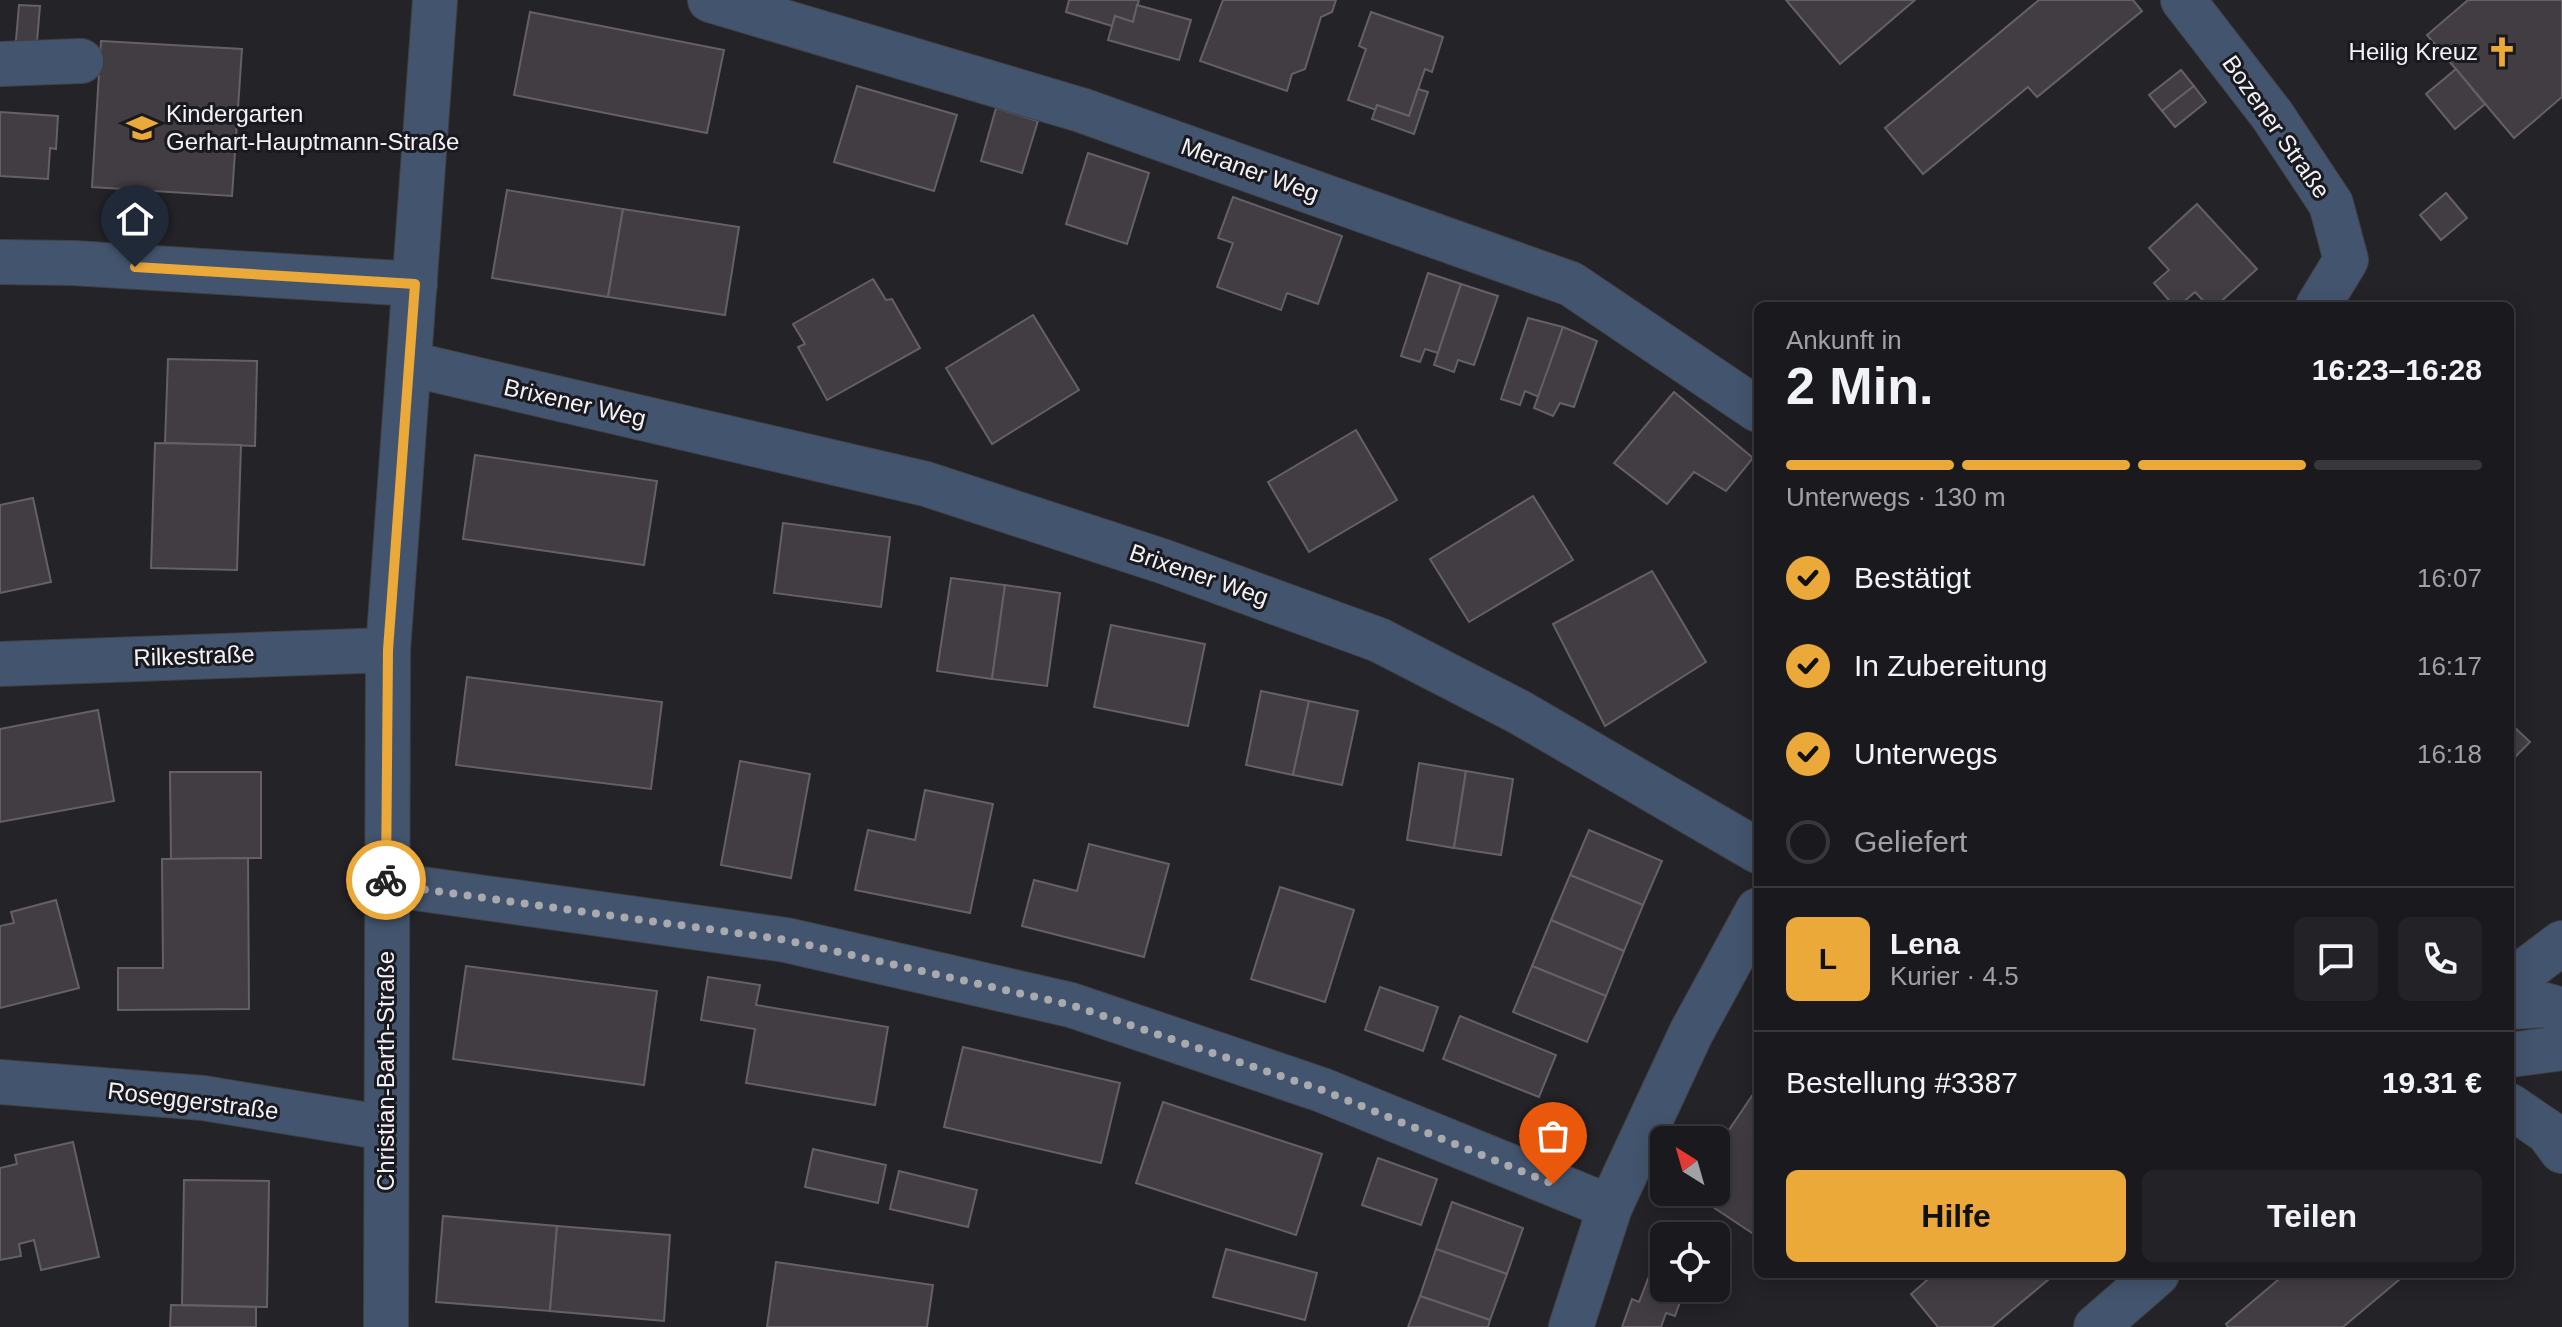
<!DOCTYPE html>
<html lang="de">
<head>
<meta charset="utf-8">
<style>
	body { margin:0; font-family:Helvetica,sans-serif; background:#232327; color:#f1f3f6; height:100vh; display:flex; flex-direction:column; font-size:30px; white-space:nowrap }
	* { box-sizing:border-box; margin:0 }
	p { font-size:26px; color:#9fa1a4 }
	.icon { flex:none; width:44px; height:44px; fill:none; stroke:currentColor; stroke-width:2; stroke-linecap:round; stroke-linejoin:round }
	.map { position:relative; flex:1; overflow:hidden }
	.drawer { position:absolute; left:1754px; top:302px; width:760px; height:976px; display:flex; flex-direction:column; background:#1a1a1e; border-radius:12px; box-shadow:0 4px 20px #0003,0 0 0 2px #38383c }
	.drawer>* { flex:none }
	.needle { width:52px; rotate:323deg }
	.controls { position:absolute; left:1650px; top:1126px; display:grid; gap:16px }
	.controls a { display:grid; place-items:center; width:80px; height:80px; border-radius:12px; background:#1a1a1e; box-shadow:0 4px 20px #0003,0 0 0 2px #38383c; font-size:40px }
	.pin { position:absolute; display:grid; place-items:center; width:68px; height:68px; color:#fff; margin:-82px -34px; border-radius:50% 50% 50% 0; rotate:-45deg; box-shadow:0 0 8px #0007 }
	.pin .icon { rotate:45deg }
	.courier { position:absolute; display:grid; place-items:center; width:80px; height:80px; margin:-40px; border:6px solid #eba93a; border-radius:50%; background:#fff; color:#222; box-shadow:0 2px 10px #0007 }
	.summary em { font-style:normal; font-weight:600 }
	.summary div { display:flex; flex-direction:column-reverse }
	.summary { display:flex; align-items:center; justify-content:space-between; height:136px; padding:0 32px }
	h1 { font-size:52px; font-weight:600; line-height:60px }
	.bar { display:grid; grid-template-columns:repeat(4,1fr); gap:12px 8px; align-content:center; height:96px; padding:0 32px }
	.bar i { height:10px; border-radius:6px; background:#38383c }
	.bar .active { background:#eba93a }
	.bar p { grid-column:span 4 }
	.line { display:flex; align-items:center; gap:20px; padding:0 32px; border-top:2px solid #38383c }
	.line div { flex:1 }
	.round { display:grid; place-items:center; flex:none; width:84px; height:84px; border-radius:12px; background:#232327 }
	ol { padding:0 32px; list-style:none }
	li { display:flex; align-items:center; gap:24px; height:88px }
	li p { margin-inline-start:auto }
	li .icon { padding:8px; border-radius:50%; background:#eba93a; color:#111; stroke-width:4 }
	li:last-child { color:#9fa1a4 }
	li i { width:44px; height:44px; border:4px solid #38383c; border-radius:50% }
	.primary-button { display:flex; gap:16px; margin-top:auto; padding:16px 32px }
	.primary-button a { flex:1; height:92px; border-radius:12px; background:#eba93a; color:#111; font-size:32px; font-weight:600; line-height:92px; text-align:center }
	.primary-button a+a { background:#232327; color:#f1f3f6 }
	.map>svg:first-child { display:block }
	.building { fill:#413d42; stroke:#656066; stroke-width:2 }
	.lines { fill:none; stroke-linecap:round; stroke-linejoin:round }
	.minor-casing { stroke:#404045; stroke-width:46 }
	.minor { stroke:#43556e; stroke-width:44 }
	.done { stroke:#aaaaae; stroke-width:8; stroke-dasharray:0 14.4 }
	.route { stroke:#eba93a; stroke-width:10 }
	.labels { text-anchor:middle; stroke-width:6; stroke-linejoin:round; paint-order:stroke }
	.poi-label { font-size:24px; fill:#f2f2f6; stroke:#19191f; text-anchor:end }
	.street-label { font-size:24px; fill:#f2f2f6; stroke:#19191f }
</style>
</head>
<body>
<div class="map">
<svg width="2562" height="1327" viewBox="0 0 2562 1327">
	<rect width="100%" height="100%" fill="#232328"/>
	<g class="building">
		<path d="M1069,0H1139L1133,22L1115,16L1112,26L1066,12Z"/>
		<path d="M1223,0H1336L1332,12L1321,17L1305,69L1292,74L1287,91L1200,61Z"/>
		<path d="M1786,0H1915L1840,64Z"/>
		<path d="M2039,0H2133L2142,11L2037,97L2028,87L1923,174L1885,128Z"/>
		<path d="M2468,0H2562V97L2514,138L2427,35Z"/>
		<path d="M19,5L40,6L36,53L15,52Z"/>
		<path d="M1137,5L1191,20L1179,60L1108,40L1115,16L1133,22Z"/>
		<path d="M530,12L724,50L707,133L514,95Z"/>
		<path d="M1371,12L1443,37L1432,72L1425,69L1409,116L1377,105L1376,110L1348,100L1366,49L1359,46Z"/>
		<path d="M101,41L242,49L232,196L92,187Z"/>
		<path d="M2456,69L2485,104L2455,129L2426,94Z"/>
		<path d="M2181,70L2194,86L2162,111L2149,95Z"/>
		<path d="M857,86L957,115L934,191L834,162Z"/>
		<path d="M2194,86L2206,102L2175,127L2162,111Z"/>
		<path d="M1418,89L1428,92L1414,134L1372,119L1377,105L1409,116Z"/>
		<path d="M996,108L1038,121L1022,173L981,161Z"/>
		<path d="M0,112L58,116L56,149L50,148L48,179L0,176Z"/>
		<path d="M1088,153L1149,173L1127,244L1066,224Z"/>
		<path d="M507,190L623,209L608,297L492,278Z"/>
		<path d="M2446,193L2467,218L2441,240L2420,215Z"/>
		<path d="M1233,197L1342,236L1318,304L1287,293L1281,310L1217,287L1233,243L1218,238Z"/>
		<path d="M2197,204L2257,269L2216,306H2208L2195,292L2179,306H2174L2154,283L2169,270L2149,248Z"/>
		<path d="M623,209L739,227L725,315L608,297Z"/>
		<path d="M1428,273L1461,284L1438,353L1425,349L1420,362L1401,356Z"/>
		<path d="M873,279L886,300L892,299L920,348L827,400L798,347L805,344L793,324Z"/>
		<path d="M1461,284L1498,296L1474,365L1458,360L1454,372L1434,365Z"/>
		<path d="M1033,315L1079,390L992,444L946,368Z"/>
		<path d="M1528,318L1563,327L1539,397L1525,391L1520,405L1501,399Z"/>
		<path d="M1563,327L1597,341L1574,407L1560,403L1553,416L1534,408Z"/>
		<path d="M168,359L257,361L255,446L165,443Z"/>
		<path d="M1674,392L1753,458L1726,491L1694,472L1667,504L1614,463Z"/>
		<path d="M1356,430L1397,500L1309,552L1268,482Z"/>
		<path d="M155,443L241,445L237,570L151,568Z"/>
		<path d="M475,455L657,481L644,565L463,539Z"/>
		<path d="M1533,496L1573,560L1469,622L1430,559Z"/>
		<path d="M33,498L51,582L0,593V505Z"/>
		<path d="M783,523L890,537L881,607L774,593Z"/>
		<path d="M1652,571L1706,662L1605,726L1553,624Z"/>
		<path d="M951,578L1005,585L992,679L937,671Z"/>
		<path d="M1005,585L1060,593L1047,686L992,679Z"/>
		<path d="M1111,625L1205,644L1188,726L1094,707Z"/>
		<path d="M467,677L662,702L651,789L456,765Z"/>
		<path d="M1261,691L1309,701L1293,775L1246,765Z"/>
		<path d="M1309,701L1358,711L1342,785L1293,775Z"/>
		<path d="M98,710L114,801L0,822V729Z"/>
		<path d="M2510,723L2530,742L2510,762Z"/>
		<path d="M740,761L810,774L791,878L721,865Z"/>
		<path d="M1419,763L1466,771L1454,848L1407,840Z"/>
		<path d="M1466,771L1513,779L1501,855L1454,848Z"/>
		<path d="M170,772H261V858L171,859Z"/>
		<path d="M925,790L993,804L970,913L855,890L868,830L915,840Z"/>
		<path d="M1589,830L1662,861L1643,905L1570,875Z"/>
		<path d="M1089,844L1169,864L1144,957L1022,926L1034,880L1077,891Z"/>
		<path d="M248,858L249,1009L118,1010V968H163L162,859Z"/>
		<path d="M1570,875L1643,905L1624,951L1551,920Z"/>
		<path d="M1280,887L1354,910L1325,1002L1251,979Z"/>
		<path d="M56,900L79,988L0,1008V926L14,923L11,912Z"/>
		<path d="M1551,920L1624,951L1606,996L1532,966Z"/>
		<path d="M466,966L657,991L644,1085L453,1059Z"/>
		<path d="M1532,966L1606,996L1587,1042L1513,1012Z"/>
		<path d="M708,977L760,985L756,1005L888,1027L875,1105L746,1083L755,1029L701,1020Z"/>
		<path d="M1380,987L1438,1007L1423,1051L1365,1030Z"/>
		<path d="M1460,1016L1556,1055L1539,1097L1443,1059Z"/>
		<path d="M963,1047L1120,1083L1101,1163L944,1127Z"/>
		<path d="M1758,1087V1237L1698,1197L1702,1192H1716V1149Z"/>
		<path d="M1163,1102L1322,1154L1296,1235L1136,1183Z"/>
		<path d="M73,1142L99,1257L41,1270L34,1240L19,1244L21,1256L0,1260V1168L17,1164L15,1155Z"/>
		<path d="M813,1149L886,1165L878,1203L805,1187Z"/>
		<path d="M1378,1158L1437,1179L1421,1225L1362,1205Z"/>
		<path d="M899,1171L977,1190L968,1227L890,1209Z"/>
		<path d="M184,1180L269,1181L267,1307L182,1305Z"/>
		<path d="M1452,1202L1523,1228L1507,1274L1436,1249Z"/>
		<path d="M443,1216L557,1226L550,1311L436,1302Z"/>
		<path d="M557,1226L670,1235L664,1321L550,1311Z"/>
		<path d="M1660,1248L1664,1249V1288H1685L1675,1316L1666,1313L1661,1327H1622L1632,1299L1639,1302Z"/>
		<path d="M1226,1249L1317,1273L1305,1320L1213,1297Z"/>
		<path d="M1436,1249L1507,1274L1490,1320L1420,1296Z"/>
		<path d="M776,1262L933,1285L927,1327H767Z"/>
		<path d="M1934,1274H2055L1992,1327H1938L1911,1294Z"/>
		<path d="M2285,1274H2406L2343,1327H2228L2226,1324Z"/>
		<path d="M1420,1296L1490,1320L1488,1327H1408Z"/>
		<path d="M171,1305L256,1307V1327H170Z"/>
	</g>
	<g class="lines">
		<g class="minor-casing">
			<g id="minor">
				<path d="M710,0L1081,110L1571,284L1758,410"/>
				<path d="M2183,0L2272,115L2331,204L2346,260L2318,306"/>
				<path d="M0,64L81,61"/>
				<path d="M0,262L73,263L415,284"/>
				<path d="M410,364L926,484L1165,562L1379,640L1519,712L1758,851"/>
				<path d="M0,664L388,650"/>
				<path d="M386,884L786,940L1071,1005L1322,1090L1610,1207"/>
				<path d="M2510,982L2562,943"/>
				<path d="M2510,1007L2545,1005L2562,1010"/>
				<path d="M2510,1055L2562,1048"/>
				<path d="M0,1082L203,1098L386,1128"/>
				<path d="M2510,1106L2548,1132L2562,1151"/>
				<path d="M386,1327L388,650L435,0"/>
				<path d="M1571,1327L1610,1207L1691,1033L1758,910"/>
				<path d="M2096,1327L2157,1274"/>
			</g>
		</g>
		<use href="#minor" class="minor"/>
	</g>
	<g class="lines">
		<path class="done" d="M386,880V884L786,940L1071,1005L1322,1090L1553,1184"/>
		<path class="route" d="M135,267L415,284L388,650L386,880"/>
	</g>
	<defs>
		<g id="church-bare" transform="scale(2.4)"><path d="M-1.2-6h2.4v3.5h3.3v2.4h-3.3V6h-2.4V-.1h-3.3v-2.4h3.3Z" fill="#eba93a" stroke="#19191f" stroke-width="2.5" paint-order="stroke"/></g>
		<g id="school-bare" transform="scale(2.4)"><path d="M0-5L7-2L0 1L-7-2ZM-4 1L0 2.5L4 1V4Q0 6-4 4Z" fill="#eba93a" stroke="#19191f" stroke-width="2.5" paint-order="stroke"/></g>
	</defs>
	<g fill-rule="evenodd">
		<use href="#church-bare" x="2502" y="52"/>
		<use href="#school-bare" x="142" y="128"/>
	</g>
	<g class="labels">
		<g class="poi-label">
			<text x="2478" y="60">Heilig Kreuz</text>
			<text x="166" y="122" text-anchor="start">Kindergarten<tspan x="166" dy="28">Gerhart-Hauptmann-Straße</tspan></text>
		</g>
		<g class="street-label">
			<text transform="translate(2276 127) rotate(55)" y="8">Bozener Straße</text>
			<text transform="translate(1250 170) rotate(20)" y="8">Meraner Weg</text>
			<text transform="translate(575 403) rotate(13)" y="8">Brixener Weg</text>
			<text transform="translate(1199 575) rotate(19)" y="8">Brixener Weg</text>
			<text transform="translate(194 656) rotate(-2)" y="8">Rilkestraße</text>
			<text transform="translate(386 1071) rotate(-90)" y="8">Christian-Barth-Straße</text>
			<text transform="translate(193 1101) rotate(7)" y="8">Roseggerstraße</text>
		</g>
	</g>
</svg>
<div class="controls">
<a><svg class="needle" viewBox="-14 -14 28 28"><path d="M0-13l5 13h-10z" fill="#e53935"/><path d="M0 13l5-13h-10z" fill="#9fa1a4"/></svg></a>
<a><svg class="icon" aria-label="locate" viewBox="0 0 24 24"><circle cx="12" cy="12" r="6"/><path d="M12 2v4M12 18v4M2 12h4M18 12h4"/></svg></a>
</div>
<div class="pin" style="left:1553px;top:1184px;background:#ea580c"><svg class="icon" aria-label="bag" viewBox="0 0 24 24"><path d="M5 8h14l-1 12H6zM9 8a3 3 0 0 1 6 0"/></svg></div>
<div class="pin" style="left:135px;top:267px;background:#1f2937"><svg class="icon" aria-label="home" viewBox="0 0 24 24"><path d="M3 11l9-7 9 7M6 9v11h12V9"/></svg></div>
<div class="courier" style="left:386px;top:880px"><svg class="icon" aria-label="bike" viewBox="0 0 24 24"><circle cx="6" cy="16" r="4"/><circle cx="18" cy="16" r="4"/><path d="M6 16l4-8h5l3 8M10 8l3 8H6M13 5h3"/></svg></div>
<section class="drawer">
<div class="summary"><div><h1>2 Min.</h1><p>Ankunft in</p></div><em>16:23–16:28</em></div>
<div class="bar"><i class="active"></i><i class="active"></i><i class="active"></i><i></i><p>Unterwegs · 130 m</p></div>
<ol>
<li><svg class="icon" aria-label="check" viewBox="0 0 24 24"><path d="M5 12l5 5 9-10"/></svg>Bestätigt<p>16:07</p></li>
<li><svg class="icon" aria-label="check" viewBox="0 0 24 24"><path d="M5 12l5 5 9-10"/></svg>In Zubereitung<p>16:17</p></li>
<li><svg class="icon" aria-label="check" viewBox="0 0 24 24"><path d="M5 12l5 5 9-10"/></svg>Unterwegs<p>16:18</p></li>
<li><i></i>Geliefert</li>
</ol>
<div class="line" style="height:144px"><b class="round" style="background:#eba93a;color:#111">L</b><div><b>Lena</b><p>Kurier · 4.5</p></div><a class="round"><svg class="icon" aria-label="chat" viewBox="0 0 24 24"><path d="M4 5h16v11H9l-5 4z"/></svg></a><a class="round"><svg class="icon" aria-label="phone" viewBox="0 0 24 24"><path d="M5 4h4l2 5-3 2q2 4 5 5l2-3 5 2v4C11 20 4 13 5 4z"/></svg></a></div>
<div class="line" style="height:104px"><div>Bestellung #3387</div><b>19.31 €</b></div>
<div class="primary-button"><a>Hilfe</a><a>Teilen</a></div>
</section>
</div>
</body>
</html>
